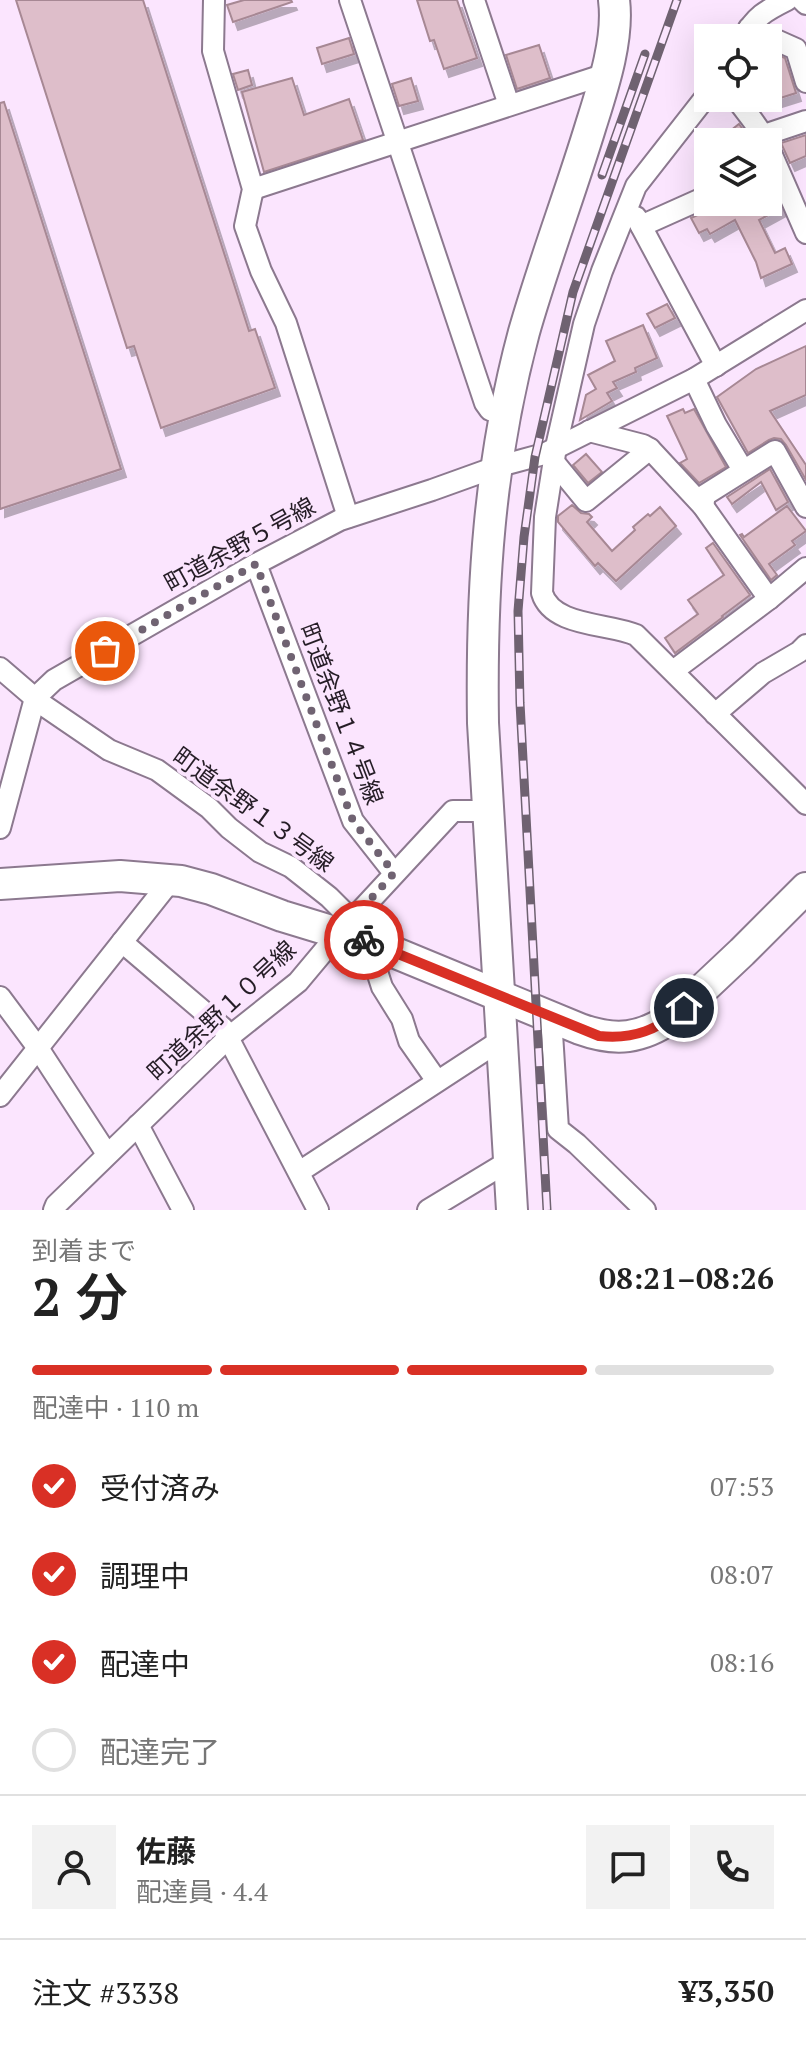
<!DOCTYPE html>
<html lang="ja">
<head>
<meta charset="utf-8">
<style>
	body { margin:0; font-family:"PT Serif","Noto Sans JP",serif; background:#f2f2f2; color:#222; height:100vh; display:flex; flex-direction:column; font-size:30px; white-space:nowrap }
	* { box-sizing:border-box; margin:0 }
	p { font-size:26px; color:#767676 }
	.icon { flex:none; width:44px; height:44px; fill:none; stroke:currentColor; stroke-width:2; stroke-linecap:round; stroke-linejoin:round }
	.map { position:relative; height:1210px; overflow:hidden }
	.side { display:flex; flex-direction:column; background:#fff; flex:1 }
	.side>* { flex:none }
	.buttons { position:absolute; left:694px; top:24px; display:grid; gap:16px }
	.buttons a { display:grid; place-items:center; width:88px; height:88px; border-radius:0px; background:#fff; box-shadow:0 8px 32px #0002; font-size:40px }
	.pin { position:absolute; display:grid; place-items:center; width:68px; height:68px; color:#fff; margin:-34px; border:4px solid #fff; border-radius:50%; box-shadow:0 2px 8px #0007 }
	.courier { position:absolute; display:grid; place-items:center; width:80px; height:80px; margin:-40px; border:6px solid #d93025; border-radius:50%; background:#fff; color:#222; box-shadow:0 2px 10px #0007 }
	.headline em { font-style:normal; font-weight:600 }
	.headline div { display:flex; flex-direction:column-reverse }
	.headline { display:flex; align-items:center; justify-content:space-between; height:136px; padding:0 32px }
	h1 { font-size:52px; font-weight:600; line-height:60px }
	.bar { display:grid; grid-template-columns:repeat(4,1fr); gap:12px 8px; align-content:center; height:96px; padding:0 32px }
	.bar i { height:10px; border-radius:6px; background:#e0e0e0 }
	.bar .on { background:#d93025 }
	.bar p { grid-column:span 4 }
	.line { display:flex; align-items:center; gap:20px; padding:0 32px; border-top:2px solid #e0e0e0 }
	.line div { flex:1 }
	.round { display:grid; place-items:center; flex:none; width:84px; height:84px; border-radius:0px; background:#f2f2f2 }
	ol { padding:0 32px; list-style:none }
	li { display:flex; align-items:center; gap:24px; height:88px }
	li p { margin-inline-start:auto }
	li .icon { padding:8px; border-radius:50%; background:#d93025; color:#fff; stroke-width:4 }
	li:last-child { color:#767676 }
	li i { width:44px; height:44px; border:4px solid #e0e0e0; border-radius:50% }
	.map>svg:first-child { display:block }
	.building { fill:#debeca; stroke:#a78894; stroke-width:2; filter:url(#shadow) }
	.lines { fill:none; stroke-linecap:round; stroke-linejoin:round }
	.street-casing { stroke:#8c798f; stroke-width:24 }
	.secondary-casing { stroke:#8c798f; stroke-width:34 }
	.street { stroke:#fff; stroke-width:20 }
	.secondary { stroke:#fff; stroke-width:30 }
	.rail-casing { stroke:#6f6271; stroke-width:9 }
	.rail { stroke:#fbe5fe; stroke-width:6; stroke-dasharray:18; stroke-linecap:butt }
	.done { stroke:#706372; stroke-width:8; stroke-dasharray:0 14.4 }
	.route { stroke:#d93025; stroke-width:10 }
	.labels { text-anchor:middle; stroke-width:8; stroke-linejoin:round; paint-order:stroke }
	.street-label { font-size:24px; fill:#251d26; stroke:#fbe5fe }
</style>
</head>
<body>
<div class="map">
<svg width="806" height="1210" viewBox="0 0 806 1210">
	<defs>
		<filter id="shadow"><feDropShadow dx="5" dy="8" stdDeviation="0" flood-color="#0004"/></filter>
	</defs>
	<rect width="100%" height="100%" fill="#fbe5fe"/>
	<g class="building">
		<path d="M16,0H143L249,331L255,329L275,388L161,428L134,346L127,348Z"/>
		<path d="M244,0H291L292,2L233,22L227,5Z"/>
		<path d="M417,0H457L477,58L444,69L434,40L430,41Z"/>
		<path d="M349,38L354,54L322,64L317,48Z"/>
		<path d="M539,45L550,78L517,89L506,55Z"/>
		<path d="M768,51L785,58L796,93L768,102Z"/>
		<path d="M248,70L252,85L238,90L233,74Z"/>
		<path d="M292,78L304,115L349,99L363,140L264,172L242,92Z"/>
		<path d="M411,78L418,101L399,106L392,84Z"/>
		<path d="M4,102L121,469L0,509V103Z"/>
		<path d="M739,124L752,142H716Z"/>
		<path d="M806,135V156L790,163L781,143Z"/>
		<path d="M719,202H778L781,208L759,220L775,253L785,248L792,264L761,278L756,262L735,220L710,234L707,229L699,233L691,218L713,208Z"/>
		<path d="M667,304L675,318L655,328L647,314Z"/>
		<path d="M643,325L657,358L635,368L636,372L613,382L617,388L607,393L612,401L580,420L586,395L596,389L588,375L615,361L606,341Z"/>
		<path d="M806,346V395L770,411L806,465V480L786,445L781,439L774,438L769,440L748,453L717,397L756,369Z"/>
		<path d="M683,409L685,413L694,409L726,467L699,483L680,463L687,459L685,454L667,416Z"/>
		<path d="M586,454L602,472L588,483L573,465Z"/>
		<path d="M770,469L788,502L776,510L761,482L732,504L727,497Z"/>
		<path d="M572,505L581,513L589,514L592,517L587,522L612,551L635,530L633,527L648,514L650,516L660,507L676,526L616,581L598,563L595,566L558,522V516Z"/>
		<path d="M787,506L806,531L792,541L795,545L769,564L777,575L771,580L740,535L742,534L744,537Z"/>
		<path d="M713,543L750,595L722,616L723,617L675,653L665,638L698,614L688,600L724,575L706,548Z"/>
	</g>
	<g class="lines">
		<g class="street-casing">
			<g id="street">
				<path d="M214,0L213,51L253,189L245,226L261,271L286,323L348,517"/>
				<path d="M350,0L485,403L490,410L505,414"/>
				<path d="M474,0L509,105"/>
				<path d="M802,0L806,4"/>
				<path d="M749,28L796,49L806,82"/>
				<path d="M743,38C756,16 765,11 787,0"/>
				<path d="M708,94L636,186L602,271L584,324L556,447L545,517L542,593C552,627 609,623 636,635L806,804"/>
				<path d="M736,98C744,110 762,130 766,142"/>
				<path d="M764,135L806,121"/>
				<path d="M768,146L806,233"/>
				<path d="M253,189L606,74"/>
				<path d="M636,217L641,226L708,196"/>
				<path d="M641,226L716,366"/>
				<path d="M694,379L716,425L743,470"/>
				<path d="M589,431L643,445L650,449L703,506L769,599"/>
				<path d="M554,462L586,501L650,449"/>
				<path d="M703,506L705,495L775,451L806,507"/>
				<path d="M256,564L353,821L394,873"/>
				<path d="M0,668L43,705L109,750L157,770L209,808L229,828L260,852L291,867L329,897L352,920"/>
				<path d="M673,671L769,599L806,568"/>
				<path d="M715,714L763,673L799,652L806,645"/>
				<path d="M0,828L35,698L54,680L256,564L340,520L432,490L496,467L544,454L694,379L806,310"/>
				<path d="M122,942L223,1028L318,1210"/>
				<path d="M374,944L373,959L382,987L402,1019L409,1041L437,1081"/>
				<path d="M0,997L38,1048L107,1154"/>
				<path d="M551,1017L558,1129L577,1144L645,1210"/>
				<path d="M0,1096L172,879"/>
				<path d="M138,1125L183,1210"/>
				<path d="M299,1172L501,1040"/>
				<path d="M54,1210L56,1205L229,1037L298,982L339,933L352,920L453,811H488"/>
				<path d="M428,1210L509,1161"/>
			</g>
		</g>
		<g class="secondary-casing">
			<g id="secondary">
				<path d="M0,884L120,876L181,881L211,889L282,916L374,944L580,1029C616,1042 641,1039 673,1017L742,952L806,888"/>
				<path d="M512,1210L483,723C481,589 489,462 524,332C544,262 570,194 591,125C603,87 619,39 614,0"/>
			</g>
		</g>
		<use href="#street" class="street"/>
		<use href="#secondary" class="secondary"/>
		<g class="rail-casing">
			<g id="rail">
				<path d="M602,175L645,54"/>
				<path d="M547,1210L520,703L518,611L524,537L535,457L573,292L677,0"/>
			</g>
		</g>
		<use href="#rail" class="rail"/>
	</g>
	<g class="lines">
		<path class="done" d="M105,651L256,564L353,821L394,873L352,920L339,933L364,940"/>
		<path class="route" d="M364,940L599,1036C634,1040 658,1029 684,1008"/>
	</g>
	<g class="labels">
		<g class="street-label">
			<text transform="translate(240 545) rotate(-29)" y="8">町道余野５号線</text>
			<text transform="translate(341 714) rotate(69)" y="8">町道余野１４号線</text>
			<text transform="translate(253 810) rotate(36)" y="8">町道余野１３号線</text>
			<text transform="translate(222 1011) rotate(-43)" y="8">町道余野１０号線</text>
		</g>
	</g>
</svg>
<div class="buttons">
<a><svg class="icon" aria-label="locate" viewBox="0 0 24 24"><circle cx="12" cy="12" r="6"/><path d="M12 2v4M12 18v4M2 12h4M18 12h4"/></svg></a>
<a><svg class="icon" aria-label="layers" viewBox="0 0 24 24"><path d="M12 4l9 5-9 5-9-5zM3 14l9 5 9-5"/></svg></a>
</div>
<div class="pin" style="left:105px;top:651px;background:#ea580c"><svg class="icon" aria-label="bag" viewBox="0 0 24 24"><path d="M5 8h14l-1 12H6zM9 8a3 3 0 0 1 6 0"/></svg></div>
<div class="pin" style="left:684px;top:1008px;background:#1f2937"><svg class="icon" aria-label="home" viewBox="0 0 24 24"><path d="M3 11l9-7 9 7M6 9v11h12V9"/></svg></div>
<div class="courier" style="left:364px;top:940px"><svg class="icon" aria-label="bike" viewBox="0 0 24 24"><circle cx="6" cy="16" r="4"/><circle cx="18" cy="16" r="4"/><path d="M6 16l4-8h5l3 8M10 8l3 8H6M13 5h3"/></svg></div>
</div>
<section class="side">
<div class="headline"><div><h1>2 分</h1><p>到着まで</p></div><em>08:21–08:26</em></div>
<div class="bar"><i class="on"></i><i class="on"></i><i class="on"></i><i></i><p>配達中 · 110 m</p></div>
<ol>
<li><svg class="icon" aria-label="check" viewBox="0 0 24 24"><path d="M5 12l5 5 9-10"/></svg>受付済み<p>07:53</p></li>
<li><svg class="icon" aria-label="check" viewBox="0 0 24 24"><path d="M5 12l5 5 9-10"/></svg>調理中<p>08:07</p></li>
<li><svg class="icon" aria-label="check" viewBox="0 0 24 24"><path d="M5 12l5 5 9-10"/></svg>配達中<p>08:16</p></li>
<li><i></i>配達完了</li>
</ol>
<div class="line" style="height:144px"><a class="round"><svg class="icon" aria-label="person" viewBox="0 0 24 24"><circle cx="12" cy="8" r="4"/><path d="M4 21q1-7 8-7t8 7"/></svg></a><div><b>佐藤</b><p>配達員 · 4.4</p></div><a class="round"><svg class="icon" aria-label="chat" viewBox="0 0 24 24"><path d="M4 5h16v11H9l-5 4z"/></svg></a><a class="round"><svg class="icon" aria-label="phone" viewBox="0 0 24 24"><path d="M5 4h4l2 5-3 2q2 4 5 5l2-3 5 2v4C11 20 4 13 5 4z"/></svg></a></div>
<div class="line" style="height:104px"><div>注文 #3338</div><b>¥3,350</b></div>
</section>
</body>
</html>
